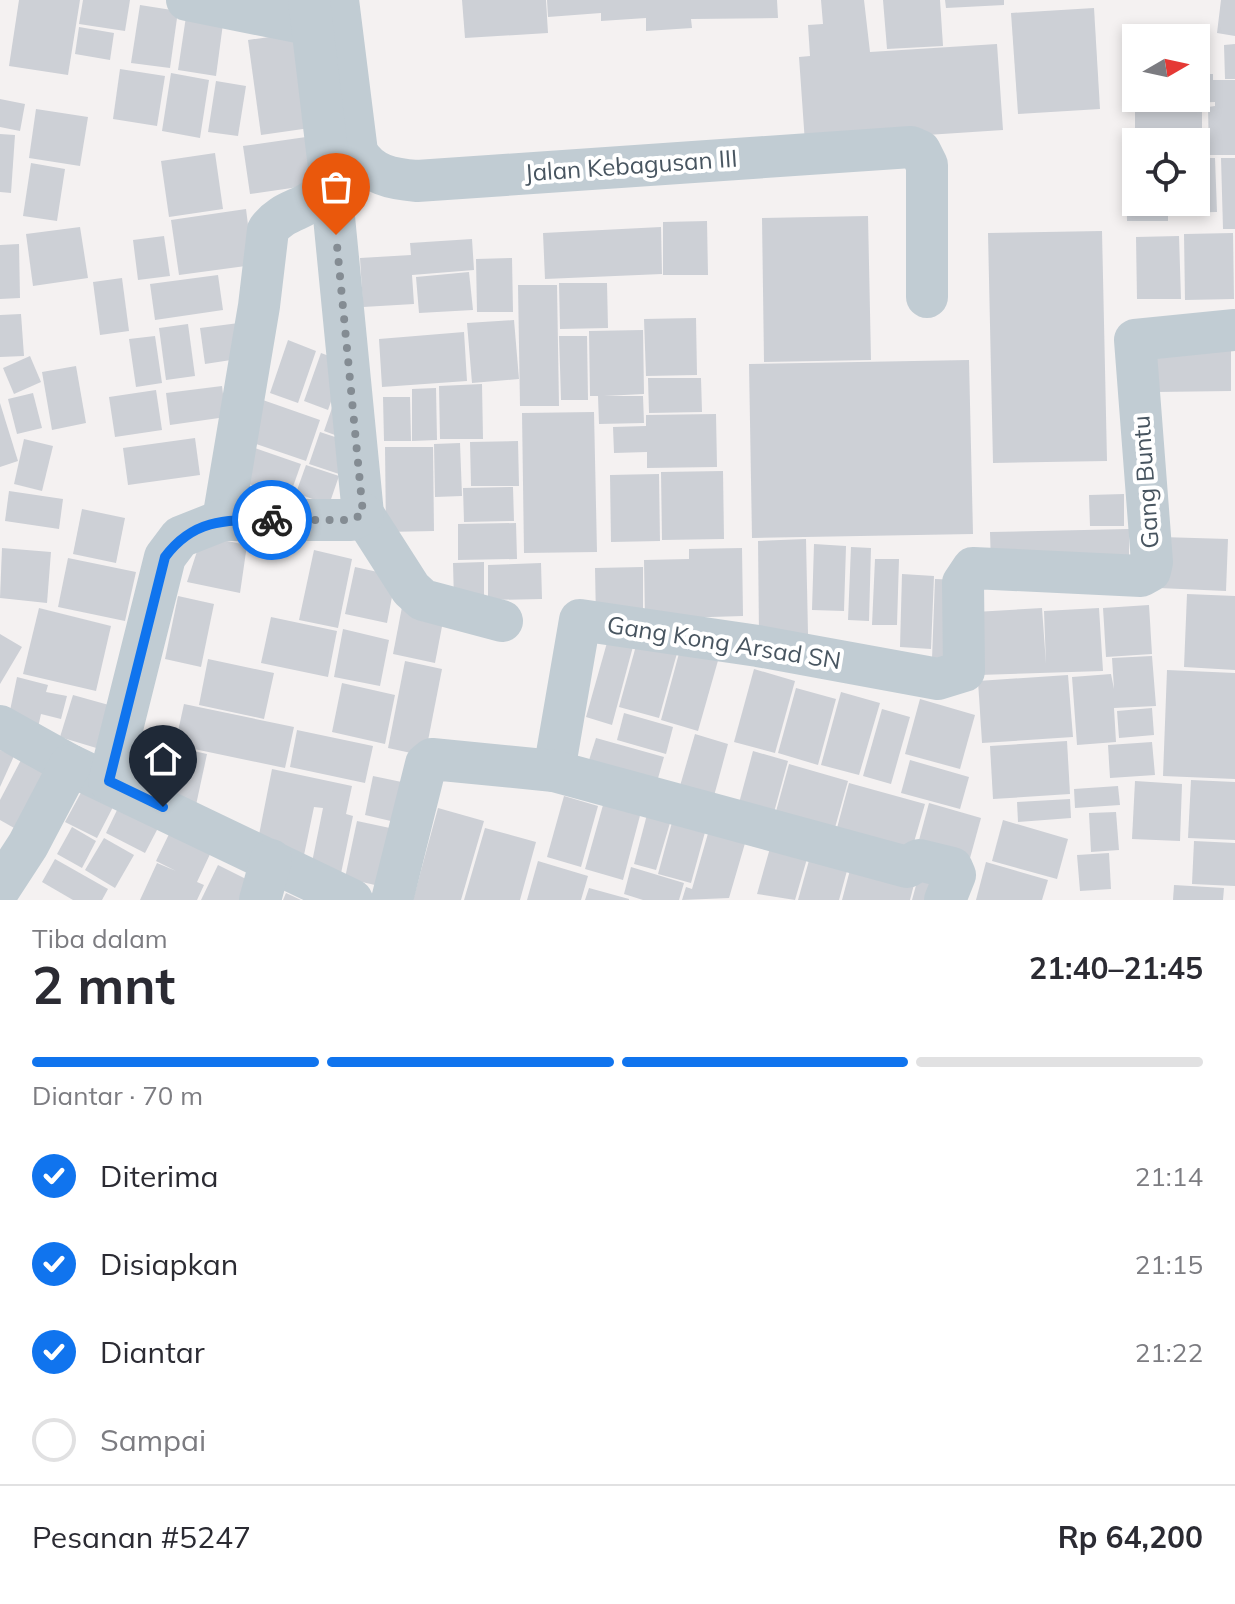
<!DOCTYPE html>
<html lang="id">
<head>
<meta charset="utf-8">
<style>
	body { margin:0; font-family:Mulish,sans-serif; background:#f2f2f3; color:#2b2b33; height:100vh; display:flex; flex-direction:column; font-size:30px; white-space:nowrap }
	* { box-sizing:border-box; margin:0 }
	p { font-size:26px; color:#7c7c81 }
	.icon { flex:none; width:44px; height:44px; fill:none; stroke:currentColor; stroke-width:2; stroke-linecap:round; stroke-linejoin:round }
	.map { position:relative; height:900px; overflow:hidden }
	.side { display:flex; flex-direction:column; background:#fff; flex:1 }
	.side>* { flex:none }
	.needle { width:52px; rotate:81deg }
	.buttons { position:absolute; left:1122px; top:24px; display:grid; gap:16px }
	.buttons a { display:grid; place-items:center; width:88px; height:88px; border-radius:0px; background:#fff; box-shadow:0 4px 12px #0003; font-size:40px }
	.pin { position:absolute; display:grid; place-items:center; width:68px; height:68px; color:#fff; margin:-82px -34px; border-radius:50% 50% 50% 0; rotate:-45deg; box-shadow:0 0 8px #0007 }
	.pin .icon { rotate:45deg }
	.courier { position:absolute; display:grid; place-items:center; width:80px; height:80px; margin:-40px; border:6px solid #1074ee; border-radius:50%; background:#fff; color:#222; box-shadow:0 2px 10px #0007 }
	.head em { font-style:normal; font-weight:700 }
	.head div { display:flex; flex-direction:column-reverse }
	.head { display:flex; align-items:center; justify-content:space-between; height:136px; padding:0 32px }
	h1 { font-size:52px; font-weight:700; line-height:60px }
	.bar { display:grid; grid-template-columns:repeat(4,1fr); gap:12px 8px; align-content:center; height:96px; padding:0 32px }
	.bar i { height:10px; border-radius:6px; background:#e1e1e2 }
	.bar .on { background:#1074ee }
	.bar p { grid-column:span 4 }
	.line { display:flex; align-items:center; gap:20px; padding:0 32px; border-top:2px solid #e1e1e2 }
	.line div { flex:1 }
	ol { padding:0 32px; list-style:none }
	li { display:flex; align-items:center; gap:24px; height:88px }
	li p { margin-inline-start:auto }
	li .icon { padding:8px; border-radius:50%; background:#1074ee; color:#fff; stroke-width:4 }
	li:last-child { color:#7c7c81 }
	li i { width:44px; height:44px; border:4px solid #e1e1e2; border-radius:50% }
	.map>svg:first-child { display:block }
	.building { fill:#cdd0d6 }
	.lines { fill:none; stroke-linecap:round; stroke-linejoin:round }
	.minor { stroke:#c1ccd3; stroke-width:42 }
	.done { stroke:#848c93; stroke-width:8; stroke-dasharray:0 14.4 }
	.route { stroke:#1074ee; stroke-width:10 }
	.labels { text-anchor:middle; stroke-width:8; stroke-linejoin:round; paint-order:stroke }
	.street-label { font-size:24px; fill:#485560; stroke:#fff }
</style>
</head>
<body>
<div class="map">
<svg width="1235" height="900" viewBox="0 0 1235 900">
	<rect width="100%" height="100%" fill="#f4f1f1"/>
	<g class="building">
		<path d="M19,0H80L68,75L9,66Z"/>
		<path d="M83,0H130L125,31L79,24Z"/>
		<path d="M462,0H546L548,33L465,38Z"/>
		<path d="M547,0H777L778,18L691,19L692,28L646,31V18L601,21V13L548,17Z"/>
		<path d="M821,0H864L870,52L997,44L1003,130L805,143L799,57L810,56L808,25L823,24Z"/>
		<path d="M883,0H940L943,46L887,49Z"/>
		<path d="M945,0H1004V5L946,8Z"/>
		<path d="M1221,0H1235V36L1217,33Z"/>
		<path d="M140,5L178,11L170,68L131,63Z"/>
		<path d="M1094,8L1100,109L1018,114L1011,13Z"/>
		<path d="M187,10L224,16L216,76L178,70Z"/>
		<path d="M79,27L114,33L110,60L75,54Z"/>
		<path d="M297,33L310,128L261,135L248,40Z"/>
		<path d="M1235,44V79H1225L1224,45Z"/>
		<path d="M120,69L165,76L157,126L113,119Z"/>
		<path d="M171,73L209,80L200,138L162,131Z"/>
		<path d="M1196,74H1213V80H1235V155H1209L1208,107L1215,106V102L1157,104V98H1196Z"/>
		<path d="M216,81L246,86L238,136L208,132Z"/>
		<path d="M0,99L25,104L20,131L0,127Z"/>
		<path d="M1202,106V150H1196V142H1135V108Z"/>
		<path d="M36,109L88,117L80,166L29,158Z"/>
		<path d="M0,134L15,135L11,193L0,192Z"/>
		<path d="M313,136L319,184L250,194L243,146Z"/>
		<path d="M215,153L223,209L169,217L161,161Z"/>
		<path d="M1196,158H1215L1217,212L1172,213V202H1196Z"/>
		<path d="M1221,158H1235V229H1223Z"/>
		<path d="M1126,162H1136V202H1168V221H1127Z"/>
		<path d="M31,163L65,169L57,221L23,216Z"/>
		<path d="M246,209L253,265L179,275L171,220Z"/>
		<path d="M868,216L871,360L764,362L762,218Z"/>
		<path d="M707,221L708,275H663V222Z"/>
		<path d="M80,227L88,278L33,286L26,234Z"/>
		<path d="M661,227L662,274L545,279L543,233Z"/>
		<path d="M1102,231L1107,461L993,463L988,233Z"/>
		<path d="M1233,233L1234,299L1185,300L1184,234Z"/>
		<path d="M164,236L170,276L138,280L133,240Z"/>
		<path d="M1179,236L1181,299H1137L1136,237Z"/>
		<path d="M472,239L474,270L412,275L414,304L363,307L360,258L411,255L410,243Z"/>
		<path d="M19,244L20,298L0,299V245Z"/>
		<path d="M512,258L513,312H477L476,259Z"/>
		<path d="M469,272L473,310L419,313L416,277Z"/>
		<path d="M218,275L223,310L155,320L150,284Z"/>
		<path d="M122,278L129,331L100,335L93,282Z"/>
		<path d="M559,283H607L608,328L560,329Z"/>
		<path d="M518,285H557L559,406H520Z"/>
		<path d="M21,314L24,356L0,357V315Z"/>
		<path d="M696,318L697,375L646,376L644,319Z"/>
		<path d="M514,320L519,379L472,383L467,323Z"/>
		<path d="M239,323L244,358L205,364L200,328Z"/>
		<path d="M188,324L195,376L166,380L159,328Z"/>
		<path d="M643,330L644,394L604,396H643L644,423L599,424L598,396H590L589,331Z"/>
		<path d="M464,332L467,381L382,387L379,339Z"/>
		<path d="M155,336L162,383L136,387L129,339Z"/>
		<path d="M559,336H587L588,400H561Z"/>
		<path d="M288,340L316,351L298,403L270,393Z"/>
		<path d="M1231,343V391L1156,392V345Z"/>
		<path d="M321,353L345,362L328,410L304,401Z"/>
		<path d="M30,356L41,382L14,394L3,368Z"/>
		<path d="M969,360L973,534L752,538L749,364Z"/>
		<path d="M76,366L86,423L52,430L42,372Z"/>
		<path d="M648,378H701L702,412L649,413Z"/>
		<path d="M482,384L483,439H440L439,386Z"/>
		<path d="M222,386L226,417L170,425L166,393Z"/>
		<path d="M436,388L437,440L412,441V389Z"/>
		<path d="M156,390L162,430L115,437L109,397Z"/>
		<path d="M33,393L42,428L17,434L8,399Z"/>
		<path d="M383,397H410L411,441H384Z"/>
		<path d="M260,399L320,420L306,461L247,441Z"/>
		<path d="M0,403L18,461L0,467Z"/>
		<path d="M332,408L343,438L324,431Z"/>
		<path d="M594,412L597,552L524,553L522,413Z"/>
		<path d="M716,414L717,467L647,468V452L614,453L613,427L646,426V415Z"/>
		<path d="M320,432L350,442L339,474L309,464Z"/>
		<path d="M195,438L200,475L128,485L123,448Z"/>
		<path d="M24,439L53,446L42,491L14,484Z"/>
		<path d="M518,441L519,486H471L470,442Z"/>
		<path d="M460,443L462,496L435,497L434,444Z"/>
		<path d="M252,447L301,464L289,498L240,481Z"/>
		<path d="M385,447H433L434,531L386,532Z"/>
		<path d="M306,465L339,476L329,505L296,493Z"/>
		<path d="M723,471L724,539L662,540L661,472Z"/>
		<path d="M659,474L660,541L611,542L610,475Z"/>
		<path d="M513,487L514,521L464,522L463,488Z"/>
		<path d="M9,491L63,499L59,529L5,521Z"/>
		<path d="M1124,494V526H1090L1089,495Z"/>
		<path d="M82,509L125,518L116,563L73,554Z"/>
		<path d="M516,523L517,559L458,560V524Z"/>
		<path d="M1129,529V562L991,565L990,532Z"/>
		<path d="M202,536L247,545L240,593L187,582Z"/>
		<path d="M1161,537L1228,539L1226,591L1159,588Z"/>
		<path d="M806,539L808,634L759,635L758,541Z"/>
		<path d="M814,544L846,546L844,611L812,610Z"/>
		<path d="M851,547L871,548L869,621L848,620Z"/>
		<path d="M2,548L51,552L47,603L0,598Z"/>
		<path d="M742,548L743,616L645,619L644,560L689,559V549Z"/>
		<path d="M314,550L352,559L338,628L299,620Z"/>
		<path d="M68,558L136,572L125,621L58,607Z"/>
		<path d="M875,559H899L897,625H872Z"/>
		<path d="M484,562V600L454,601L453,563Z"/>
		<path d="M541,563L542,599L488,600V565Z"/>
		<path d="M355,567L396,576L387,623L345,614Z"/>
		<path d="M643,567V619L596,620L595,568Z"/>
		<path d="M902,574L934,576L931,649L900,647Z"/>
		<path d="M935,579L960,580L958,660L932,659Z"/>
		<path d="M1187,594L1235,596V670L1184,667Z"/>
		<path d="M178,596L214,604L201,667L165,659Z"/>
		<path d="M1149,605L1152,654L1106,657L1103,608Z"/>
		<path d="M402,607L444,616L435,663L393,654Z"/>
		<path d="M39,608L111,626L96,691L23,674Z"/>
		<path d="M1042,608L1046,664L1044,611L1099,608L1103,671L979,675L975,612Z"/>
		<path d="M271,617L337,631L328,677L261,663Z"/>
		<path d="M343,629L389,640L380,686L334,677Z"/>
		<path d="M610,632L635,639L612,725L586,717Z"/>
		<path d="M0,634L22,647L0,684Z"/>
		<path d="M639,635L679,646L659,718L619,707Z"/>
		<path d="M681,646L719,657L698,731L661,720Z"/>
		<path d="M1152,656L1156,706L1114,708L1116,742L1077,745L1072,677L1111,674L1114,689L1112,658Z"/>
		<path d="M208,659L274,673L264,719L199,705Z"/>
		<path d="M405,661L442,669L425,756L388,748Z"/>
		<path d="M754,669L795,681L775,753L734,742Z"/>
		<path d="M1167,670L1235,673V779L1163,776Z"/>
		<path d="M1068,675L1073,737L982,743L978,681Z"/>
		<path d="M17,677L48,685L46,692L67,696L61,719L41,714L37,732L7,725Z"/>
		<path d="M342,683L395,695L385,744L332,732Z"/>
		<path d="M796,688L836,699L818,765L778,753Z"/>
		<path d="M841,692L880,703L859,775L821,765Z"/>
		<path d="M73,695L116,707L103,750L60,737Z"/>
		<path d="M920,699L975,715L960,769L905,754Z"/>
		<path d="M184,704L294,727L285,768L175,745Z"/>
		<path d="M1152,708L1154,735L1119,738L1117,711Z"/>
		<path d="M882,709L910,717L891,784L863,776Z"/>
		<path d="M624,713L673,727L666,754L617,740Z"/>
		<path d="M297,730L373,746L365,783L290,767Z"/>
		<path d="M695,734L728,744L714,796L680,786Z"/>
		<path d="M596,738L664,757L653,796L584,776Z"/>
		<path d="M149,741L207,754L196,805L138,793Z"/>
		<path d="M1067,741L1070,794L993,799L990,746Z"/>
		<path d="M1152,742L1155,775L1110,778L1108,745Z"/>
		<path d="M0,750L14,756L0,787Z"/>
		<path d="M753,751L788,761L770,827L735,818Z"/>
		<path d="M21,760L60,781L30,837L0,820V800Z"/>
		<path d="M910,760L969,777L960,809L901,793Z"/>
		<path d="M789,764L848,781L831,842L772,826Z"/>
		<path d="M272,769L352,786L346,814L353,816L339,883L309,877L323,808L314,807L304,855L257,845Z"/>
		<path d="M373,776L416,785L408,825L365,815Z"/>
		<path d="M1191,780L1235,782V840L1188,838Z"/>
		<path d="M1135,781L1182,784L1180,841L1132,839Z"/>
		<path d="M849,783L925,804L908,863L833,843Z"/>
		<path d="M1118,786L1120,805L1075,808L1074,789Z"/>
		<path d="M83,789L114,805L97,838L65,822Z"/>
		<path d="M564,796L598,806L581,867L547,857Z"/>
		<path d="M605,798L642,808L623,880L585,869Z"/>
		<path d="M1070,799L1071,818L1018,822L1017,802Z"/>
		<path d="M929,803L981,818L967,869L915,855Z"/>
		<path d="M649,807L673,813L656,870L634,864Z"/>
		<path d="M118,808L158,828L145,853L106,833Z"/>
		<path d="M438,808L484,821L461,900H413Z"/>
		<path d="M1116,812L1119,850L1091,852L1089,813Z"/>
		<path d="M674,815L707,825L691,883L658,874Z"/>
		<path d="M1003,820L1068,839L1057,879L992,861Z"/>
		<path d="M357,821L404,831L392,889L345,878Z"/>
		<path d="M711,823L748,833L729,898L682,900L686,887L692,889Z"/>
		<path d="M72,827L96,841L82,868L57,854Z"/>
		<path d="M485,828L536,842L520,900H464Z"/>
		<path d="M170,832L211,852L197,882L204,885L197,900H140L157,863L176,871L156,861Z"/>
		<path d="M774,834L811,845L795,900L757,894Z"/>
		<path d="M104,838L134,855L115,888L85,870Z"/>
		<path d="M1194,841L1235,843V886L1192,884Z"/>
		<path d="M813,846L851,856L839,900H798Z"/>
		<path d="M1109,853L1111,889L1080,891L1077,855Z"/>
		<path d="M854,855L917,873L910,900H842Z"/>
		<path d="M55,859L108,889L102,900H73L42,882Z"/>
		<path d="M538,861L588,876L581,900H527Z"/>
		<path d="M986,862L1048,880L1042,900H976Z"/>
		<path d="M922,863L937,900H912Z"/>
		<path d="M218,865L258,885L251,900H201Z"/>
		<path d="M631,867L684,883L679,900H643L624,894Z"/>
		<path d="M1174,885L1224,888L1223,900H1173Z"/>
		<path d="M589,888L629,899V900H585Z"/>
		<path d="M286,893L301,900H283Z"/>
	</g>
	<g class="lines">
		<g class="minor">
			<path d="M187,0L312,25"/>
			<path d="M338,0L357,152C370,175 392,179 417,181L911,147L920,151L927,165V297"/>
			<path d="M330,176L363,514"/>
			<path d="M363,514L411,589L423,600L502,621"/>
			<path d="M223,520L259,306L268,230C287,203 317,214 330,176L309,0"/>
			<path d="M0,726L70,765L352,900"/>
			<path d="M554,771L580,620L758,646L938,679L964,671L963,583L973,568L1141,576L1150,571L1152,562L1135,340L1235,330"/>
			<path d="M109,781L165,557L180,537L223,520H351L363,514"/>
			<path d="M0,888L28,845L70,765"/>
			<path d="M260,900L271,860"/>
			<path d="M392,900L426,764L432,759L554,771L907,867L919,860L952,868L955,875L945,900"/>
		</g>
	</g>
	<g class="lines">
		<path class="done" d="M272,520H351L363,514L336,235"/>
		<path class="route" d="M163,807L109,781L165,557C194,518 227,520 272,520"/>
	</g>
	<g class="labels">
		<g class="street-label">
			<text transform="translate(631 166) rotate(-4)" y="8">Jalan Kebagusan III</text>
			<text transform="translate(1146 482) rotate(-94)" y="8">Gang Buntu</text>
			<text transform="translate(724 643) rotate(9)" y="8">Gang Kong Arsad SN</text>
		</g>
	</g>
</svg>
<div class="buttons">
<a><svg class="needle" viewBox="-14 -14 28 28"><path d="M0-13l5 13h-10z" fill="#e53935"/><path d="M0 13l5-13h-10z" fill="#7c7c81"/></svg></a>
<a><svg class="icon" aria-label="locate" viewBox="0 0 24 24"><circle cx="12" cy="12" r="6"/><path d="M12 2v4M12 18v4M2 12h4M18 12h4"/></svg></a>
</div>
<div class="pin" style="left:336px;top:235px;background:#ea580c"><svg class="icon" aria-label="bag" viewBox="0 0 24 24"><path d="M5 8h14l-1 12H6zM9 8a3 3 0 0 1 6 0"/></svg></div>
<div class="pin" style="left:163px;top:807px;background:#1f2937"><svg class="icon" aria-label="home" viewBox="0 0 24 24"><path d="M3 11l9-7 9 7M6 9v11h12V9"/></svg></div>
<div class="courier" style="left:272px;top:520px"><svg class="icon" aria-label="bike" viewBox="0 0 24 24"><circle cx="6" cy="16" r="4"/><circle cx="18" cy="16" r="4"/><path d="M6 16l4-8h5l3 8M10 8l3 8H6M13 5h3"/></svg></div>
</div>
<section class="side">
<div class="head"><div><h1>2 mnt</h1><p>Tiba dalam</p></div><em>21:40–21:45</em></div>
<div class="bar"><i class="on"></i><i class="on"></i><i class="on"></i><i></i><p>Diantar · 70 m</p></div>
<ol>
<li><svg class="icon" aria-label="check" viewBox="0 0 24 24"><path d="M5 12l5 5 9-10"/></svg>Diterima<p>21:14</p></li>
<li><svg class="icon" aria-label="check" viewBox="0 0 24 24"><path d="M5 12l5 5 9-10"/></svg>Disiapkan<p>21:15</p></li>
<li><svg class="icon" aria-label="check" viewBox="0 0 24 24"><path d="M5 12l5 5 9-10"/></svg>Diantar<p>21:22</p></li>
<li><i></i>Sampai</li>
</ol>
<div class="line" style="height:104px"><div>Pesanan #5247</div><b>Rp 64,200</b></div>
</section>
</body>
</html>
